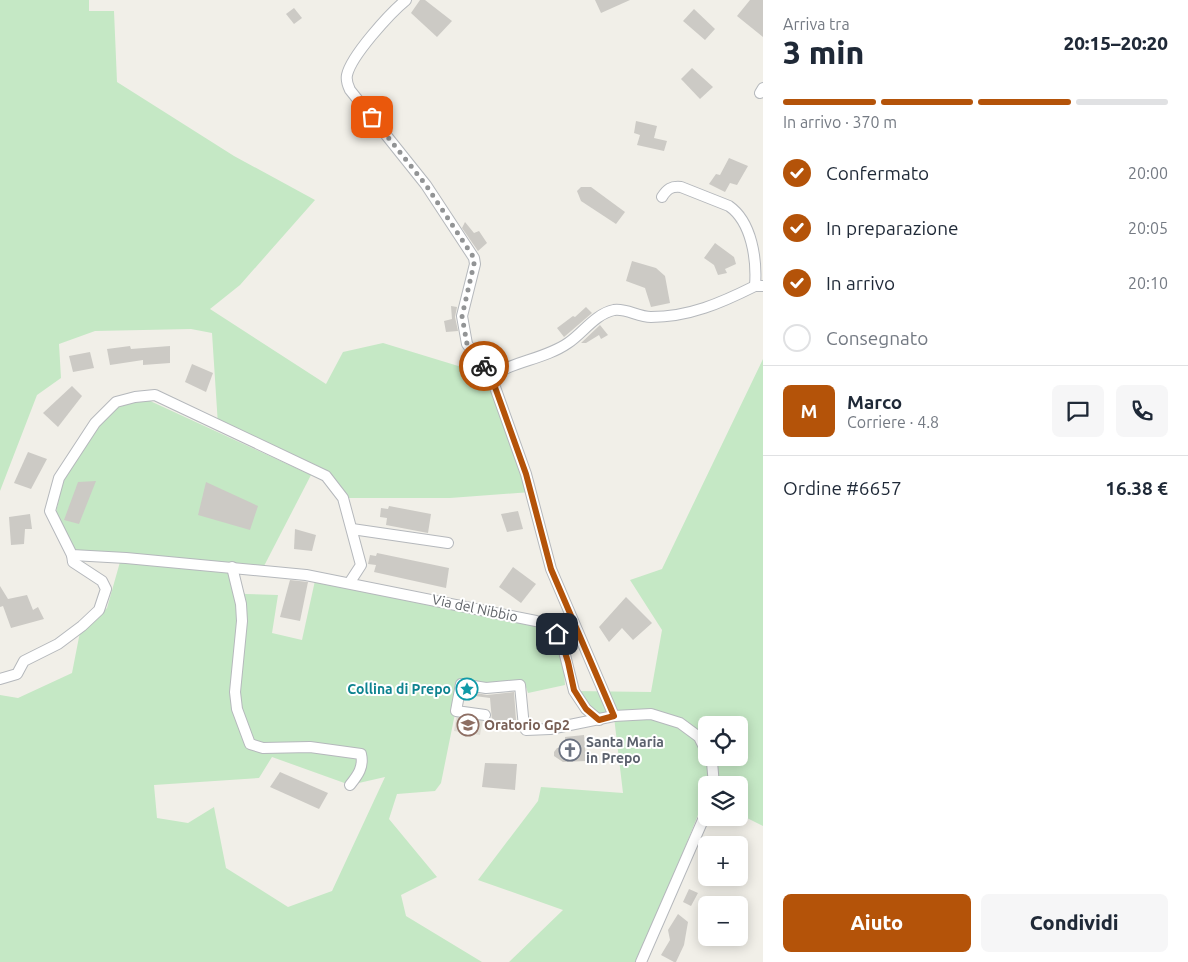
<!DOCTYPE html>
<html lang="it">
<head>
<meta charset="utf-8">
<style>
	body { margin:0; font-family:Ubuntu,sans-serif; background:#f6f6f7; color:#1f2937; height:100vh; display:flex; flex-direction:column; font-size:19px; white-space:nowrap }
	* { box-sizing:border-box; margin:0 }
	p { font-size:16px; color:#747a83 }
	.icon { flex:none; width:28px; height:28px; fill:none; stroke:currentColor; stroke-width:2; stroke-linecap:round; stroke-linejoin:round }
	.map { position:relative; flex:1; overflow:hidden }
	.sheet { display:flex; flex-direction:column; background:#fff; width:425px }
	.sheet>* { flex:none }
	.buttons { position:absolute; left:698px; top:716px; display:grid; gap:10px }
	.buttons a { display:grid; place-items:center; width:50px; height:50px; border-radius:8px; background:#fff; box-shadow:0 2px 12px #0003; font-size:25px }
	.pin { position:absolute; display:grid; place-items:center; width:42px; height:42px; color:#fff; margin:-21px; border-radius:10px; box-shadow:0 2px 8px #0006 }
	.courier { position:absolute; display:grid; place-items:center; width:50px; height:50px; margin:-25px; border:4px solid #b45309; border-radius:50%; background:#fff; color:#222; box-shadow:0 1px 6px #0007 }
	.summary em { font-style:normal; font-weight:800 }
	.summary div { display:flex; flex-direction:column-reverse }
	.summary { display:flex; align-items:center; justify-content:space-between; height:85px; padding:0 20px }
	h1 { font-size:32px; font-weight:800; line-height:38px }
	.bar { display:grid; grid-template-columns:repeat(4,1fr); gap:8px 5px; align-content:center; height:60px; padding:0 20px }
	.bar i { height:6px; border-radius:4px; background:#e0e1e3 }
	.bar .current { background:#b45309 }
	.bar p { grid-column:span 4 }
	.line { display:flex; align-items:center; gap:12px; padding:0 20px; border-top:1px solid #e0e1e3 }
	.line div { flex:1 }
	.round { display:grid; place-items:center; flex:none; width:52px; height:52px; border-radius:8px; background:#f6f6f7 }
	ol { padding:0 20px; list-style:none }
	li { display:flex; align-items:center; gap:15px; height:55px }
	li p { margin-inline-start:auto }
	li .icon { padding:5px; border-radius:50%; background:#b45309; color:#fff; stroke-width:4 }
	li:last-child { color:#747a83 }
	li i { width:28px; height:28px; border:2px solid #e0e1e3; border-radius:50% }
	.button { display:flex; gap:10px; margin-top:auto; padding:10px 20px }
	.button a { flex:1; height:58px; border-radius:8px; background:#b45309; color:#fff; font-size:20px; font-weight:800; line-height:58px; text-align:center }
	.button a+a { background:#f6f6f7; color:#1f2937 }
	main { display:flex; flex:1; min-height:0 }
	.map>svg:first-child { display:block }
	.education { fill:#e1ded6 }
	.green { fill:#c5e8c5; fill-rule:evenodd }
	.building { fill:#cccac5 }
	.lines { fill:none; stroke-linecap:round; stroke-linejoin:round }
	.minor-casing { stroke:#b5b8bc; stroke-width:12 }
	.minor { stroke:#fff; stroke-width:10 }
	.done { stroke:#929495; stroke-width:5; stroke-dasharray:0 9 }
	.route { stroke:#b45309; stroke-width:6 }
	.labels { text-anchor:middle; stroke-width:4; stroke-linejoin:round; paint-order:stroke }
	.street-label { font-size:14px; fill:#5f6368; stroke:#fff }
	.culture-label { font-size:14px; font-weight:bold; fill:#0d838f; stroke:#fff; text-anchor:end }
	.education-label { font-size:14px; font-weight:bold; fill:#785e54; stroke:#fff; text-anchor:start }
	.worship-label { font-size:14px; font-weight:bold; fill:#5b616d; stroke:#fff; text-anchor:start }
</style>
</head>
<body>
<main>
<div class="map">
<svg width="763" height="962" viewBox="0 0 763 962">
	<rect width="100%" height="100%" fill="#f1efe8"/>
	<path class="education" d="M457,714L483,719L480,735L454,731Z"/>
	<g class="green">
		<path d="M0,0H89V11H114L117,82L234,156L315,200L240,285L210,309L326,384L343,352L383,343L491,376L531,492L450,498H343L326,476L218,425L212,333L191,329L95,331L59,344L61,378L37,395L0,491V507Z"/>
		<path d="M763,359V826L739,814V785H706V800H704L669,887L635,962H509L563,910L478,880L538,801L541,787L623,793L614,717L599,720L574,691L651,692L662,630L630,580L662,569ZM706,725H739V758H706Z"/>
		<path d="M148,400L311,475L264,566L71,553L56,512L65,473L113,405Z"/>
		<path d="M120,562L227,572L245,594L278,595L272,633L302,640L316,576L552,626L562,643L565,685L528,693L524,681L461,684L441,783L435,791L397,794L389,819L437,877L401,895L406,916L482,962H0V695L18,698L72,673L80,632L107,608ZM272,757L350,785L385,777L332,891L288,907L226,868L214,807L188,823L157,818L154,785L259,778Z"/>
	</g>
	<g class="building">
		<path d="M420,0H425L452,21L437,37L411,13Z"/>
		<path d="M595,0H630L601,13Z"/>
		<path d="M750,0H763V37L737,16Z"/>
		<path d="M294,8L302,18L294,24L286,14Z"/>
		<path d="M694,9L715,29L705,40L683,21Z"/>
		<path d="M692,68L713,87L700,99L681,79Z"/>
		<path d="M636,121L657,126L654,138L667,141L664,151L637,145L640,135L634,133Z"/>
		<path d="M729,158L748,166L737,185L730,183L725,192L709,184L716,174L720,175Z"/>
		<path d="M581,187H591L625,212L616,224L581,201L577,191Z"/>
		<path d="M465,222L474,233L479,231L487,243L478,251L462,228Z"/>
		<path d="M715,243L734,257L736,264L725,269L727,273L718,275L714,265L704,258Z"/>
		<path d="M632,261L656,268L665,276L670,303L651,307L645,288L626,281Z"/>
		<path d="M451,306L457,307L455,317L458,331L446,332L444,321L452,319Z"/>
		<path d="M586,307L592,313L564,337L557,328L573,316L575,317Z"/>
		<path d="M600,325L608,335L601,339L599,335L586,343H581Z"/>
		<path d="M130,346L131,349L170,346V363L143,365V360L110,365L107,349Z"/>
		<path d="M90,352L94,368L73,372L69,356Z"/>
		<path d="M192,364L213,373L206,392L185,382Z"/>
		<path d="M72,386L82,396L58,427L43,413Z"/>
		<path d="M28,452L47,459L31,489L14,483Z"/>
		<path d="M96,481L79,524L64,520L78,482Z"/>
		<path d="M206,482L258,506L250,530L198,515Z"/>
		<path d="M389,506L431,514L428,533L386,525L387,518L380,517L381,508L388,509Z"/>
		<path d="M518,511L523,529L507,532L501,514Z"/>
		<path d="M30,514L32,529H25L24,544L11,545L9,517Z"/>
		<path d="M295,529L316,535L312,551L294,549Z"/>
		<path d="M377,553L449,568L446,588L374,572L376,565L368,564L370,555L376,556Z"/>
		<path d="M513,567L536,584L521,603L499,587Z"/>
		<path d="M290,580L308,582L300,621L280,617Z"/>
		<path d="M0,586L8,599L27,595L33,610L38,607L44,619L11,628L3,606L0,607Z"/>
		<path d="M626,597L652,623L633,640L622,628L609,642L599,627Z"/>
		<path d="M514,692L516,720L492,721L490,698L475,696L476,693L487,695Z"/>
		<path d="M584,735L586,761L563,762L554,756V752L557,748L566,747L565,737Z"/>
		<path d="M485,763L517,764L515,790L482,787Z"/>
		<path d="M280,772L328,793L319,809L270,787Z"/>
		<path d="M689,889L698,893L691,906L683,902Z"/>
		<path d="M678,914L688,922L684,945L676,962H674L661,955L670,940L668,930Z"/>
	</g>
	<g class="lines">
		<g class="minor-casing">
			<g id="minor">
				<path d="M406,0C390,13 351,56 347,75C346,80 348,86 350,90L426,185L474,258L475,264L462,316L467,344L491,376L526,474L551,569L614,716"/>
				<path d="M760,93L763,88"/>
				<path d="M662,197C667,189 671,186 681,187L729,206C752,222 757,260 755,286"/>
				<path d="M491,376C514,361 545,359 568,343C583,333 595,314 614,310C626,308 638,317 651,317C689,317 721,303 755,286H763"/>
				<path d="M352,529L448,543"/>
				<path d="M232,567L241,604L242,621L235,692L237,709L250,744L263,748L310,747L361,754C364,767 358,775 350,785"/>
				<path d="M350,582L361,565L343,498L326,476L155,395L135,397L116,402L95,423L59,478L50,511L72,555L126,558L306,575L536,621L552,626L562,643L574,691L586,709L599,720"/>
				<path d="M0,679L17,674L24,661L58,644L82,626L99,610L106,589L102,581L73,562L72,555"/>
				<path d="M485,715L456,711L461,684L486,688L520,685L524,727L526,730L550,729L614,716L651,714L680,723L699,737L706,751"/>
				<path d="M710,758L712,762L714,785"/>
				<path d="M641,962L706,813"/>
			</g>
		</g>
		<use href="#minor" class="minor"/>
	</g>
	<g class="lines">
		<path class="done" d="M372,117L426,185L474,258V264L462,316L467,344L484,366"/>
		<path class="route" d="M484,366L491,376L526,474L551,569L614,716L599,720L586,709L574,690L568,662L562,643L557,634"/>
	</g>
	<defs>
		<g id="sight-ring" transform="scale(1.125)"><circle r="9.5" fill="#fff" stroke="#0f9aa8" stroke-width="1.5"/><path d="M0-6L1.8-2.2L6-1.7L2.9 1.2L3.7 5.4L0 3.3L-3.7 5.4L-2.9 1.2L-6-1.7L-1.8-2.2Z" fill="#0f9aa8"/></g>
		<g id="school-ring" transform="scale(1.125)"><circle r="9.5" fill="#fff" stroke="#8d6e63" stroke-width="1.5"/><path d="M0-5L7-2L0 1L-7-2ZM-4 1L0 2.5L4 1V4Q0 6-4 4Z" fill="#8d6e63"/></g>
		<g id="church-ring" transform="scale(1.125)"><circle r="9.5" fill="#fff" stroke="#6b7280" stroke-width="1.5"/><path d="M-1.2-6h2.4v3.5h3.3v2.4h-3.3V6h-2.4V-.1h-3.3v-2.4h3.3Z" fill="#6b7280"/></g>
	</defs>
	<g fill-rule="evenodd">
		<use href="#sight-ring" x="467" y="689"/>
		<use href="#school-ring" x="468" y="725"/>
		<use href="#church-ring" x="570" y="750"/>
	</g>
	<g class="labels">
		<g class="street-label">
			<text transform="translate(475 608) rotate(12)" y="5">Via del Nibbio</text>
		</g>
		<g class="culture-label">
			<text x="451" y="694">Collina di Prepo</text>
		</g>
		<g class="education-label">
			<text x="484" y="730">Oratorio Gp2</text>
		</g>
		<g class="worship-label">
			<text x="586" y="747">Santa Maria<tspan x="586" dy="16">in Prepo</tspan></text>
		</g>
	</g>
</svg>
<div class="buttons">
<a><svg class="icon" aria-label="locate" viewBox="0 0 24 24"><circle cx="12" cy="12" r="6"/><path d="M12 2v4M12 18v4M2 12h4M18 12h4"/></svg></a>
<a><svg class="icon" aria-label="layers" viewBox="0 0 24 24"><path d="M12 4l9 5-9 5-9-5zM3 14l9 5 9-5"/></svg></a>
<a>+</a>
<a>−</a>
</div>
<div class="pin" style="left:372px;top:117px;background:#ea580c"><svg class="icon" aria-label="bag" viewBox="0 0 24 24"><path d="M5 8h14l-1 12H6zM9 8a3 3 0 0 1 6 0"/></svg></div>
<div class="pin" style="left:557px;top:634px;background:#1f2937"><svg class="icon" aria-label="home" viewBox="0 0 24 24"><path d="M3 11l9-7 9 7M6 9v11h12V9"/></svg></div>
<div class="courier" style="left:484px;top:366px"><svg class="icon" aria-label="bike" viewBox="0 0 24 24"><circle cx="6" cy="16" r="4"/><circle cx="18" cy="16" r="4"/><path d="M6 16l4-8h5l3 8M10 8l3 8H6M13 5h3"/></svg></div>
</div>
<section class="sheet">
<div class="summary"><div><h1>3 min</h1><p>Arriva tra</p></div><em>20:15–20:20</em></div>
<div class="bar"><i class="current"></i><i class="current"></i><i class="current"></i><i></i><p>In arrivo · 370 m</p></div>
<ol>
<li><svg class="icon" aria-label="check" viewBox="0 0 24 24"><path d="M5 12l5 5 9-10"/></svg>Confermato<p>20:00</p></li>
<li><svg class="icon" aria-label="check" viewBox="0 0 24 24"><path d="M5 12l5 5 9-10"/></svg>In preparazione<p>20:05</p></li>
<li><svg class="icon" aria-label="check" viewBox="0 0 24 24"><path d="M5 12l5 5 9-10"/></svg>In arrivo<p>20:10</p></li>
<li><i></i>Consegnato</li>
</ol>
<div class="line" style="height:90px"><b class="round" style="background:#b45309;color:#fff">M</b><div><b>Marco</b><p>Corriere · 4.8</p></div><a class="round"><svg class="icon" aria-label="chat" viewBox="0 0 24 24"><path d="M4 5h16v11H9l-5 4z"/></svg></a><a class="round"><svg class="icon" aria-label="phone" viewBox="0 0 24 24"><path d="M5 4h4l2 5-3 2q2 4 5 5l2-3 5 2v4C11 20 4 13 5 4z"/></svg></a></div>
<div class="line" style="height:65px"><div>Ordine #6657</div><b>16.38 €</b></div>
<div class="button"><a>Aiuto</a><a>Condividi</a></div>
</section>
</main>
</body>
</html>
